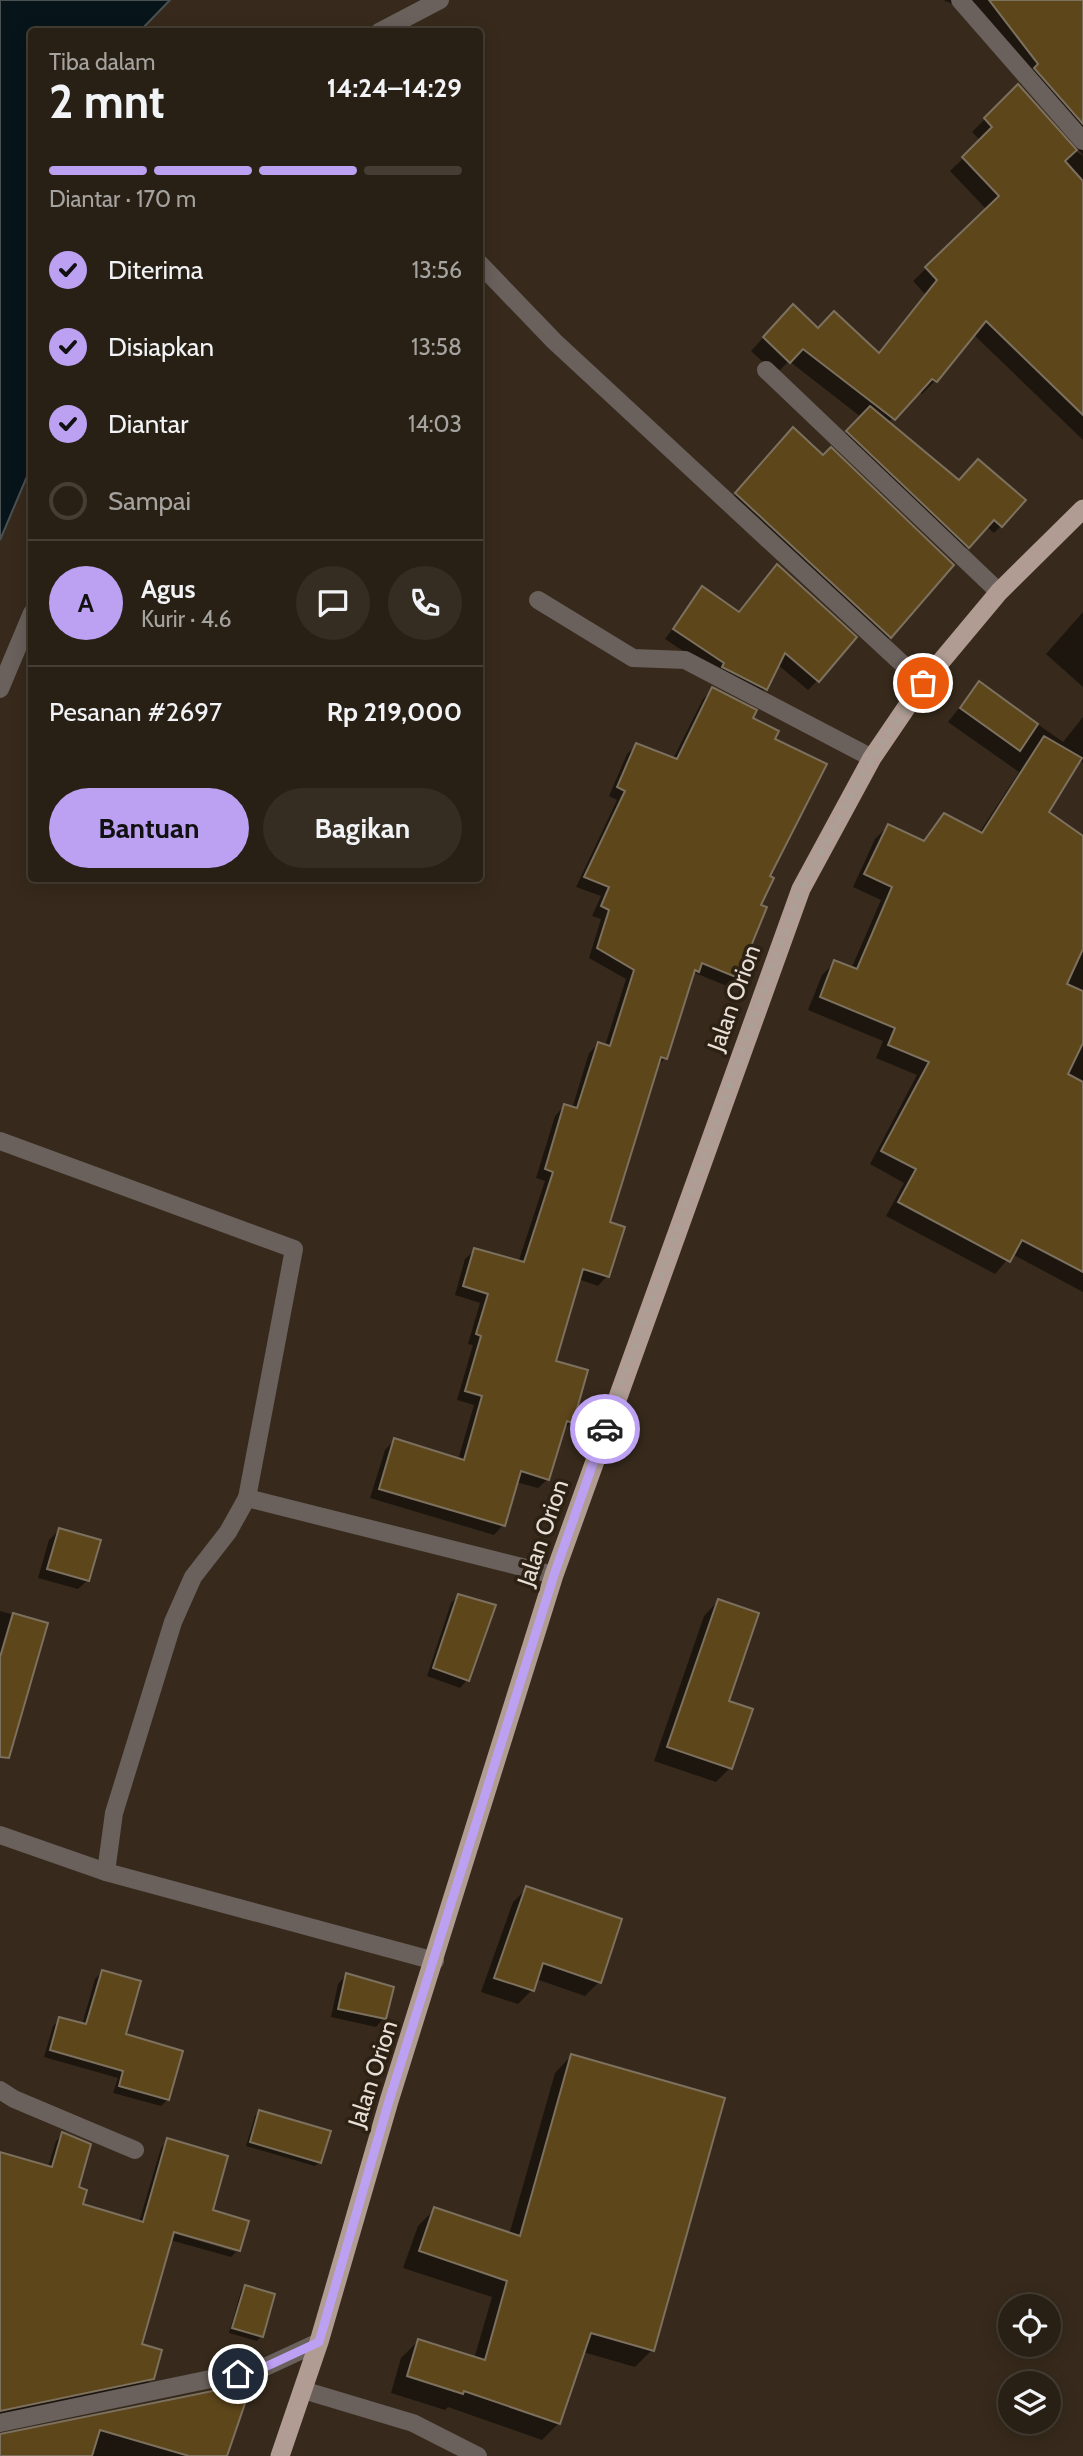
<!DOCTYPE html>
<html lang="id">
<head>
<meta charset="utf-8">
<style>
	body { margin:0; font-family:Cabin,sans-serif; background:#352d22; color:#f1f3f6; height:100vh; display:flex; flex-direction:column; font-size:26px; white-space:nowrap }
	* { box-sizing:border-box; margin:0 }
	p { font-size:23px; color:#a5a3a0 }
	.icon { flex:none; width:38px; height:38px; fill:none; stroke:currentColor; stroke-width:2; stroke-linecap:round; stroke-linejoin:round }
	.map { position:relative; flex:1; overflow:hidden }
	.details { position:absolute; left:28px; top:28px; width:455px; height:854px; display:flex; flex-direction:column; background:#292015; border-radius:7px; box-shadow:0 4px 18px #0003,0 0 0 2px #453e34 }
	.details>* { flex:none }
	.controls { position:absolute; left:998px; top:2294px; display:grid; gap:14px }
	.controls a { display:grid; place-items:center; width:63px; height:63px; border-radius:50%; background:#292015; box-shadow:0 4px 18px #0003,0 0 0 2px #453e34; font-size:35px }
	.pin { position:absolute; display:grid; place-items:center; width:60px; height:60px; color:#fff; margin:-30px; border:4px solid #fff; border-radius:50%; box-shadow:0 2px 7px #0007 }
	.courier { position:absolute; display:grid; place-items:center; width:70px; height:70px; margin:-35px; border:5px solid #bca0f2; border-radius:50%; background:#fff; color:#222; box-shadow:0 2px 9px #0007 }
	.overview em { font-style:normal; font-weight:700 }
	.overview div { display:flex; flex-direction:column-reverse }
	.overview { display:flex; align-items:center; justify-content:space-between; height:119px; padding:0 21px }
	h1 { font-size:46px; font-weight:700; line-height:52px }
	.bar { display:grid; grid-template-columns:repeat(4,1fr); gap:10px 7px; align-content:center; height:84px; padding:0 21px }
	.bar i { height:9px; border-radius:5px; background:#453e34 }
	.bar .current { background:#bca0f2 }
	.bar p { grid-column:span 4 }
	.line { display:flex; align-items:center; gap:18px; padding:0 21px; border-top:2px solid #453e34 }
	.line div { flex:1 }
	.round { display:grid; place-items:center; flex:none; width:74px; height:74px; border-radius:37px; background:#352d22 }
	ol { padding:0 21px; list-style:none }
	li { display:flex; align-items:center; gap:21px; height:77px }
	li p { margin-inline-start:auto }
	li .icon { padding:7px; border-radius:50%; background:#bca0f2; color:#111; stroke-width:4 }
	li:last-child { color:#a5a3a0 }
	li i { width:38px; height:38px; border:4px solid #453e34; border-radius:50% }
	.cta { display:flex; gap:14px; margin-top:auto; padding:14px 21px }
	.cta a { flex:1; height:80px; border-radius:42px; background:#bca0f2; color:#111; font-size:28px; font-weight:700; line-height:80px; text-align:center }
	.cta a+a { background:#352d22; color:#f1f3f6 }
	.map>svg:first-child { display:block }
	.water { fill:#071419; stroke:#4a5152; stroke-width:2 }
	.shadow { fill:#0007; fill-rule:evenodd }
	.building { fill:#5e461b; stroke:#7c705e; stroke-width:2 }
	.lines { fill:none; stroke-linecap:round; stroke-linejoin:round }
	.minor { stroke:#6a605c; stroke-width:18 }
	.trunk { stroke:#b19c93; stroke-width:19 }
	.done { stroke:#aaa096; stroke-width:7; stroke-dasharray:0 12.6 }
	.route { stroke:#bca0f2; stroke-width:9 }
	.labels { text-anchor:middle; stroke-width:7; stroke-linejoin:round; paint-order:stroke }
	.street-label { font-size:24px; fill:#e8e0d7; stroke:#2d2113 }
</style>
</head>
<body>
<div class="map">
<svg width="1083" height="2456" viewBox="0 0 1083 2456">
	<rect width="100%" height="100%" fill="#372a1c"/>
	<path class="water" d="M0,0H170L140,31L32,32L31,467L0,540Z"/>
	<g class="shadow">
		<path d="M943,0H1083V155L955,5Z"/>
		<path d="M1018,86L1074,150L1083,156V440L973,334L935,381L922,394L918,391L888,423L959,482L1001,526L994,533L986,526L961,554L840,439L861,417L789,361L776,374L751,351L780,319L818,330L877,354L925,294L913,281L987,210L950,171L981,141L972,132Z"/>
		<path d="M783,439L890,637L880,646L727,504Z"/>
		<path d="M768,576L818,680L808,690L777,664L765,689L756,699L665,639L702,589L738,613Z"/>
		<path d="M1083,612V687L1046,654Z"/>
		<path d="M979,683L1063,742L1083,717V763L1079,760L1047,813L1083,838V1292L1012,1254L995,1274L886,1216L904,1183L870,1164L917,1075L876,1058L883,1041L808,1010L822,975L835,962L851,969L881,900L853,887L875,839L888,826L922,842L944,816L979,833L1019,772L948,722Z"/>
		<path d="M713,689L773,740L768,877L737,977L727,986L695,973L691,977L665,1058L657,1067L608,1223L623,1228L607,1276L598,1286L578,1279L554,1362L571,1422L562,1432L548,1479L538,1488L516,1482L503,1525L494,1535L370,1498L385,1450L394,1440L458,1460L474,1405L457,1400L473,1345L468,1344L480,1303L455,1295L465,1259L475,1250L518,1263L545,1181L536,1178L555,1116L564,1106L572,1109L589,1053L598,1044L605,1046L626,979L589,958L601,919L592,916L601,896L576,887L617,800L609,796L627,754L637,745L673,759L703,699Z"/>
		<path d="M59,1530L88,1580L78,1589L38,1578L49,1540Z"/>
		<path d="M459,1595L467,1680L460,1688L427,1676L451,1603Z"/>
		<path d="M718,1601L730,1768L716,1782L654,1761L704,1616Z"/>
		<path d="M0,1611L46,1624L0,1726Z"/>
		<path d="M527,1888L599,1982L585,1996L536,1979L532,1990L518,2004L481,1992L513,1902Z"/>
		<path d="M102,1972L124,2036L168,2099L161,2106L113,2093L118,2078L44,2057L53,2026L60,2019L82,2025L95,1979Z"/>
		<path d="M346,1975L384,2018L376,2027L331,2017L338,1984Z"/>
		<path d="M571,2056L652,2350L635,2367L583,2352L559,2423L542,2440L448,2407L445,2410L391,2393L401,2358L418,2341L474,2359L492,2297L403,2268L418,2226L435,2209L509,2235L555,2073Z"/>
		<path d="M259,2112L320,2162L315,2166L246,2146L255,2116Z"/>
		<path d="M63,2134L80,2206L139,2222L161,2148L168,2140L210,2212L238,2250L231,2257L170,2240L140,2345L152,2378L145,2386L0,2416V2153L48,2167L56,2141ZM167,2228L236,2248V2252L166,2231Z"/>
		<path d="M245,2287L261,2336L257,2341L229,2333L241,2291Z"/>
		<path d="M208,2393L224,2456H0V2435Z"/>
	</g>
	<g class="building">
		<path d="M989,0H1083V124L1034,68L1038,64Z"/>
		<path d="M1018,84L1077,150L1065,161L1083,181V415L986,321L937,382L932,379L895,420L803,349L790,363L763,337L793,304L818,328L834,311L879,353L937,280L925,267L999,196L962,157L992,127L984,118Z"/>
		<path d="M870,406L959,480L978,459L1026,500L1002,527L994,520L969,548L846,431Z"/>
		<path d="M793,427L823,455L831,447L954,565L891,638L735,493Z"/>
		<path d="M777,564L857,637L819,682L785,653L767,690L722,667L724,663L673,629L702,586L739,612Z"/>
		<path d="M979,681L1038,724L1020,751L960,708Z"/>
		<path d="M712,687L757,710L753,718L779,731L775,739L827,764L770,876L774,878L761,905L767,907L738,978L702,963L699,972L695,970L667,1059L661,1057L610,1222L625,1227L609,1277L583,1269L556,1361L588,1370L573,1423L567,1421L549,1480L521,1471L505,1526L379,1489L394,1438L464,1460L482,1396L465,1391L481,1336L476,1334L488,1294L463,1286L474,1248L524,1262L553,1172L545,1169L564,1104L577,1108L598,1042L610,1046L634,970L597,948L609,910L601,906L609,887L584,877L625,791L617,787L636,743L677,759Z"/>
		<path d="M1044,736L1082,758L1049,812L1083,836V949L1067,984L1083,991V1043L1068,1074L1083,1082V1272L1022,1240L1010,1262L898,1202L916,1169L881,1151L929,1062L888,1045L895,1028L820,997L834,960L857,969L892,887L864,874L888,824L924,841L944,813L982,833Z"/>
		<path d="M59,1528L101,1540L89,1581L47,1569Z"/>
		<path d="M458,1594L496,1605L469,1681L433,1668Z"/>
		<path d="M718,1599L759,1613L729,1701L753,1709L732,1769L667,1747Z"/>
		<path d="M13,1613L48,1623L9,1758L0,1757V1657Z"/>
		<path d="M526,1886L622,1919L601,1983L543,1963L534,1991L494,1978Z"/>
		<path d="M102,1970L141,1981L126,2034L183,2051L169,2100L119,2086L123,2071L50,2050L59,2017L86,2024Z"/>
		<path d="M346,1973L394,1987L386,2019L338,2009Z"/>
		<path d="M571,2054L725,2098L654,2351L591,2333L560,2424L464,2391L463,2394L407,2376L418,2339L485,2360L507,2281L419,2251L434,2207L520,2236Z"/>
		<path d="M259,2110L331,2131L321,2163L250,2142Z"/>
		<path d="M62,2132L91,2144L79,2187L87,2190L83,2204L143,2222L167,2138L228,2156L213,2210L249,2221L240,2251L174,2232L142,2344L162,2350L154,2379L0,2411V2152L52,2167Z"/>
		<path d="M245,2285L275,2294L263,2337L232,2328Z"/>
		<path d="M252,2383L227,2456H189L100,2430L92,2456H0V2434Z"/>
	</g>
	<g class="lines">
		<g class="minor">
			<path d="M960,0L1083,141"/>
			<path d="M379,32L440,0"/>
			<path d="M480,264L554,341L923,683"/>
			<path d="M766,370L999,592"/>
			<path d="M538,600L633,658L685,660L872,758"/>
			<path d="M0,689L32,613"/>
			<path d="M0,1141L294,1249L247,1498L228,1532L193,1577L173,1622L114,1813L106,1872"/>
			<path d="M247,1498L554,1575"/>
			<path d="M0,1835L106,1872L435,1961"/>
			<path d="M0,2090L14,2099L135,2150"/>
			<path d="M303,2390L413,2423L478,2456"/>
			<path d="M0,2423L263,2368L319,2342"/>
		</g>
		<path class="trunk" d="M280,2456L319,2342L389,2101L554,1575L801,889L872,758L923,683L999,592L1083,509"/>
	</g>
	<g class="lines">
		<path class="done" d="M605,1429L801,889L872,758L923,683"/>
		<path class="route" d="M238,2374L263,2368L319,2342L389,2101L554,1575L605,1429"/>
	</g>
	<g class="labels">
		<g class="street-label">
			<text transform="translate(734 998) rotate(-70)" y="8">Jalan Orion</text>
			<text transform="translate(543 1533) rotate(-71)" y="8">Jalan Orion</text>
			<text transform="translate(373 2074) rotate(-72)" y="8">Jalan Orion</text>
		</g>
	</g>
</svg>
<div class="controls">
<a><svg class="icon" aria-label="locate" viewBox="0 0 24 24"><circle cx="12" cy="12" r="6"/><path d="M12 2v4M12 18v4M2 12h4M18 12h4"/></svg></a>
<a><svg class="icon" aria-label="layers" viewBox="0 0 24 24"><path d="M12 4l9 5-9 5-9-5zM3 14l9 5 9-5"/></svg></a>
</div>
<div class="pin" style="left:923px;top:683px;background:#ea580c"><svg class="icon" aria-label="bag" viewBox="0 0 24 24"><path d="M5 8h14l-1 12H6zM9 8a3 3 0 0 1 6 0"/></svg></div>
<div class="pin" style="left:238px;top:2374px;background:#1f2937"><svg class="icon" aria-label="home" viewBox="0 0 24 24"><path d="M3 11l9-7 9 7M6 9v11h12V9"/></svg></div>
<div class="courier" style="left:605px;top:1429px"><svg class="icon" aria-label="car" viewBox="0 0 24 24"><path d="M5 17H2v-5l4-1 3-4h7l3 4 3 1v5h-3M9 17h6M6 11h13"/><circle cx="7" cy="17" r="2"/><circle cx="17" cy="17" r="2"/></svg></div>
<section class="details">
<div class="overview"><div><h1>2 mnt</h1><p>Tiba dalam</p></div><em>14:24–14:29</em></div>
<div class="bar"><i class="current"></i><i class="current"></i><i class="current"></i><i></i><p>Diantar · 170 m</p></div>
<ol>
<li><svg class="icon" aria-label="check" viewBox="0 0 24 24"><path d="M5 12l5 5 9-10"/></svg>Diterima<p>13:56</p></li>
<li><svg class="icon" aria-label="check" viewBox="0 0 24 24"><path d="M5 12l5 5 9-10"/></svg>Disiapkan<p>13:58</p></li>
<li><svg class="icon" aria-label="check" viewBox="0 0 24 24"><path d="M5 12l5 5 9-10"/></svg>Diantar<p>14:03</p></li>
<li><i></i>Sampai</li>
</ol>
<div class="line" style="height:126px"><b class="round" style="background:#bca0f2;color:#111">A</b><div><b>Agus</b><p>Kurir · 4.6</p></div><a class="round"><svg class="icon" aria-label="chat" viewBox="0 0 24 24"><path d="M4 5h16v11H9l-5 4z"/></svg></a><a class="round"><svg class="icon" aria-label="phone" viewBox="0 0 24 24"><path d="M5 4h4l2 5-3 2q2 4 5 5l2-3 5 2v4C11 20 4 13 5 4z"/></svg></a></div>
<div class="line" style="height:91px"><div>Pesanan #2697</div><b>Rp 219,000</b></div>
<div class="cta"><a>Bantuan</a><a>Bagikan</a></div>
</section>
</div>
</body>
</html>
